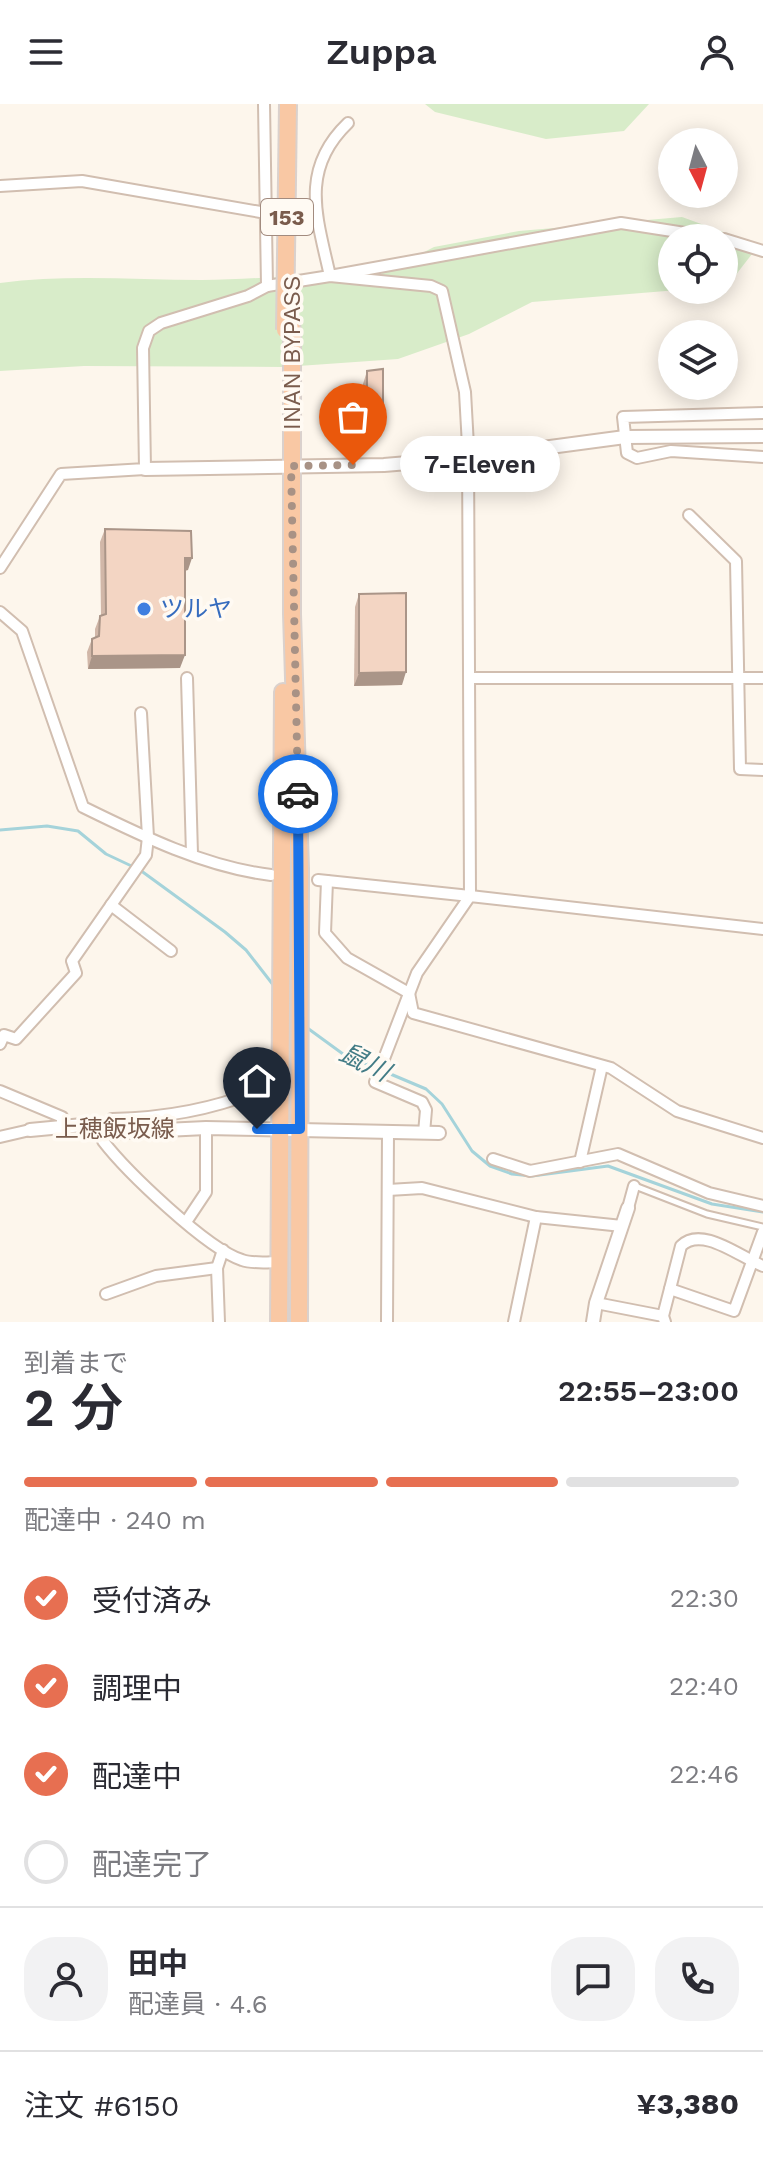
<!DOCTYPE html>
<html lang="ja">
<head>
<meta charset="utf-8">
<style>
	body { margin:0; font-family:"Work Sans","Noto Sans JP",sans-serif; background:#f2f2f3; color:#2b2b33; height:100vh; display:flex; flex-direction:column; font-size:30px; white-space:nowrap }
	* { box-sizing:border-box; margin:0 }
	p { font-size:26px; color:#7c7c81 }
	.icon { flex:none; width:44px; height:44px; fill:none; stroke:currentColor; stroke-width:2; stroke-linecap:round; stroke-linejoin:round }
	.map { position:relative; height:1218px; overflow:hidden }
	.drawer { display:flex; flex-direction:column; background:#fff; flex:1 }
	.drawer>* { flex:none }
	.needle { width:52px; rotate:174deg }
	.controls { position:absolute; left:658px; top:24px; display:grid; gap:16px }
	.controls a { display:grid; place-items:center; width:80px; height:80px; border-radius:50%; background:#fff; box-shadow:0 4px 20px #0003; font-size:40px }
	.pin { position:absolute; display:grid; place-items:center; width:68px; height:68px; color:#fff; margin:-82px -34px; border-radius:50% 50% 50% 0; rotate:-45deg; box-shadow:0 0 8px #0007 }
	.pin .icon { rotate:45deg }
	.courier { position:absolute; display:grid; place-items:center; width:80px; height:80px; margin:-40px; border:6px solid #1a73e8; border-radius:50%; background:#fff; color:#222; box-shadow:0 2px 10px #0007 }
	.bubble { position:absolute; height:56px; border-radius:28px; background:#fff; box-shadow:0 4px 20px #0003; font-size:26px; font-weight:600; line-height:56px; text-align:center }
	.summary em { font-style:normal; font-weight:600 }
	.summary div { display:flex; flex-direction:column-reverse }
	.summary { display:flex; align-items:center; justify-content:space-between; height:136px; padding:0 24px }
	h1 { font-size:52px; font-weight:600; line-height:60px }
	.bar { display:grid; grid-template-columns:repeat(4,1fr); gap:12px 8px; align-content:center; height:96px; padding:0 24px }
	.bar i { height:10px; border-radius:6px; background:#e1e1e2 }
	.bar .on { background:#e76f51 }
	.bar p { grid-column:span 4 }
	.line { display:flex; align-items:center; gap:20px; padding:0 24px; border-top:2px solid #e1e1e2 }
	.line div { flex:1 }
	.round { display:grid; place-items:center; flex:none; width:84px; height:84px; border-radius:32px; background:#f2f2f3 }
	ol { padding:0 24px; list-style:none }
	li { display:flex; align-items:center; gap:24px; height:88px }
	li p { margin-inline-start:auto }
	li .icon { padding:8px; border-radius:50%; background:#e76f51; color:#fff; stroke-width:4 }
	li:last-child { color:#7c7c81 }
	li i { width:44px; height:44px; border:4px solid #e1e1e2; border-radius:50% }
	header { display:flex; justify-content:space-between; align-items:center; height:104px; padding:0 24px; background:#fff; font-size:36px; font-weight:600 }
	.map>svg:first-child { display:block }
	.green { fill:#d8ecc9 }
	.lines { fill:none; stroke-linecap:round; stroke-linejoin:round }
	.stream { stroke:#a5d3da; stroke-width:3 }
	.service-casing { stroke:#d1beb0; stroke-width:9 }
	.minor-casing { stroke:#d1beb0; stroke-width:14 }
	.tertiary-casing { stroke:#d1beb0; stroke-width:16 }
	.trunk-casing { stroke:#dad1cd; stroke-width:20 }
	.service { stroke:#fff; stroke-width:5 }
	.minor { stroke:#fff; stroke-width:10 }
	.tertiary { stroke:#fff; stroke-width:12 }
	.trunk { stroke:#f9c8a4; stroke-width:16 }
	.trunk-bridge-casing { stroke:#dad1cd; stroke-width:20; stroke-linecap:butt }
	.trunk-bridge { stroke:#f9c8a4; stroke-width:16 }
	.wall { fill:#d1b7a8 }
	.shaded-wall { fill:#aa9588 }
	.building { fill:#f3d5c3; stroke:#aa9588; stroke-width:2 }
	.done { stroke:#a89285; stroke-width:8; stroke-dasharray:0 14.4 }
	.route { stroke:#1a73e8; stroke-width:10 }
	.shop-dot { fill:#3f7fe0; stroke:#fffaf3; stroke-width:3 }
	.labels { text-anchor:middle; stroke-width:7; stroke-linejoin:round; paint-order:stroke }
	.shield { fill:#fffaf3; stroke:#a28b7f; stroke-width:2 }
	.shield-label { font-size:22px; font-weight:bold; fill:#7a5c4d }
	.street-label { font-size:24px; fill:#7a5c4d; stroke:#fffaf3 }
	.shop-label { font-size:24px; fill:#366cbe; stroke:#fffaf3; text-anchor:start }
	.water-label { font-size:26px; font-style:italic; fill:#437c86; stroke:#fffaf3 }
</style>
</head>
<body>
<header><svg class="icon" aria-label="menu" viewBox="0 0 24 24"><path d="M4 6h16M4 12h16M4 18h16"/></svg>Zuppa<svg class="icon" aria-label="person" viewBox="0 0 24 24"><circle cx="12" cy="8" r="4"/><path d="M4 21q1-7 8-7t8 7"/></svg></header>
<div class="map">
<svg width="763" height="1218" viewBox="0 0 763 1218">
	<rect width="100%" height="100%" fill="#fdf6ec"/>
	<g class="green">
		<path d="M425,0H649L624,27L546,35L435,8Z"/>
		<path d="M682,113L759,141L731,177L724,178V134H672V186H678L532,198L469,230L398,255L284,263L84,262L0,267V179C67,170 135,176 202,176C255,176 310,167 361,180L434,143L519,127Z"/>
	</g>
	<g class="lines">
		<g class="stream">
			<path d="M0,726L47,722L78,727L106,750L140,766L225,828L246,846L274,882"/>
			<path d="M306,923L343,950L426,985L442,1000L472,1047L490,1062L512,1070L532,1072L608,1062L712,1100L763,1108"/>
		</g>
		<g class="service-casing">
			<path id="service" d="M635,1082L707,1110L763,1123"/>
		</g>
		<g class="minor-casing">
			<g id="minor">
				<path d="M348,19C299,66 317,113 330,172L621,119L717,134"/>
				<path d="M0,82L82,77L266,109"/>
				<path d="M724,135L763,147"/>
				<path d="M267,182L330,172L431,182L442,187L465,288L468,342L470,792L318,776"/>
				<path d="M763,309L623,313L627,349L637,354L671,347L763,353"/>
				<path d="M689,411L736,457L740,665L763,666"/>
				<path d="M0,464L61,370L145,365L143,244L149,227L161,219L248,192L267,182L264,0"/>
				<path d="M0,508L22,527L83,703C142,732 205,763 271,771"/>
				<path d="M187,574L192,750"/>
				<path d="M470,574H763"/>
				<path d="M327,777L325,829L347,854L409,889L413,909L611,964L677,1007L763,1034"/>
				<path d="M111,801L171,847"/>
				<path d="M0,940L4,931L16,935L76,869L72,857L146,751L148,733L141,609"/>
				<path d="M262,985C213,1006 164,1014 112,1015L103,1029V1037C126,1067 207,1145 242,1156C253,1160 269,1158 280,1158"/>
				<path d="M0,987L62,1013V1021"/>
				<path d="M424,1029L426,1006L422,998L375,978L417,869L470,792L763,825"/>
				<path d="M0,1033L30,1026"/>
				<path d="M493,1055L530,1067L618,1050L709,1089L763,1102"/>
				<path d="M580,1058L602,962"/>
				<path d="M388,1086L422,1084L536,1113L622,1122"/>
				<path d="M628,1104L634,1082"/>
				<path d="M186,1118L206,1088V1024"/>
				<path d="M670,1185L734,1207L763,1128"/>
				<path d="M106,1190L156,1172L217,1164"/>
				<path d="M596,1199L663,1212"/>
				<path d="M219,1218L217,1164L223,1146"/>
				<path d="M387,1218L388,1028"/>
				<path d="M514,1218L536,1113"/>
				<path d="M665,1218L663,1212L681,1142C702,1121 741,1154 763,1162"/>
			</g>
		</g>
		<g class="tertiary-casing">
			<g id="tertiary">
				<path d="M145,365L384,361L468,354L625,333L763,332"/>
				<path d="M30,1026L83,1021L103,1029L206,1024L439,1029"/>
				<path d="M593,1218L596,1199L628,1104"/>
			</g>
		</g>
		<g class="trunk-casing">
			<g id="trunk">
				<path d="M292,225V510L300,765L299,1218"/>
				<path d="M279,1218L283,588"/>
			</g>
		</g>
		<use href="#service" class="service"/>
		<use href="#minor" class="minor"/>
		<use href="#tertiary" class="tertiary"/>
		<use href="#trunk" class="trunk"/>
		<g class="trunk-bridge-casing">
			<path id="trunk-bridge" d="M285,226L288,0"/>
		</g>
		<use href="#trunk-bridge" class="trunk-bridge"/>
	</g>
	<g class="wall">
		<path d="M367,267L379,312L362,311L363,280Z"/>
		<path d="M105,425L188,466L185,467L180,564L88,565L87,548L92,535L95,534V525L100,512H101L100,438Z"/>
		<path d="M359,490L402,581L354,582L355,503Z"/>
	</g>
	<g class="shaded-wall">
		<path d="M367,298L383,299L379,312L362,311Z"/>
		<path d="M185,454H192L188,466L180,467Z"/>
		<path d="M185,551L180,564L88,565L92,552Z"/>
		<path d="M406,568L402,581L354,582L359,569Z"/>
	</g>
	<g class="building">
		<path d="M383,265V299L367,298V267Z"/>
		<path d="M105,425L191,427L192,454H185V551L92,552V535L99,532L100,512L106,510Z"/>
		<path d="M406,489V568L359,569V490Z"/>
	</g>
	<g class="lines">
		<path class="done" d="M298,690L291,362L353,361"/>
		<path class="route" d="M257,1025H300L298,690"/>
	</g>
	<circle class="shop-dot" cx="144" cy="505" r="8"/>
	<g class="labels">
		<rect class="shield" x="261" y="95" width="52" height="36" rx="6"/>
		<g class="shield-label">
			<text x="287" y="121">153</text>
		</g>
		<g class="street-label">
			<text transform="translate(292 249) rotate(-90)" y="8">INAN BYPASS</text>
			<text x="115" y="1033">上穂飯坂線</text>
		</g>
		<g class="shop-label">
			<text x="160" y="513">ツルヤ</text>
		</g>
		<g class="water-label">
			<text transform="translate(365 958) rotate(27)" y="9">鼠川</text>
		</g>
	</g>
</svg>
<div class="controls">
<a><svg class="needle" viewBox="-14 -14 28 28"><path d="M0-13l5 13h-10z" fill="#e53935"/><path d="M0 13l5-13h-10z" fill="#7c7c81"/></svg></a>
<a><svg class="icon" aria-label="locate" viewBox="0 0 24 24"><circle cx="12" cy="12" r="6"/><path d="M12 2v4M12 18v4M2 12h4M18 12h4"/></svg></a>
<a><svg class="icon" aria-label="layers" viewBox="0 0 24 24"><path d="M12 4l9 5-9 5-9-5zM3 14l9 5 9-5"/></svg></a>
</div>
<div class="pin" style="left:353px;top:361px;background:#ea580c"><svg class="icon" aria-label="bag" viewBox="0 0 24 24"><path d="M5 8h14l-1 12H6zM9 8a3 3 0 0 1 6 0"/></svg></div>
<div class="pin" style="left:257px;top:1025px;background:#1f2937"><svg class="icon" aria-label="home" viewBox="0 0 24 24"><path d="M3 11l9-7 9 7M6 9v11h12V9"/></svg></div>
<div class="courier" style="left:298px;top:690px"><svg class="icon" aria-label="car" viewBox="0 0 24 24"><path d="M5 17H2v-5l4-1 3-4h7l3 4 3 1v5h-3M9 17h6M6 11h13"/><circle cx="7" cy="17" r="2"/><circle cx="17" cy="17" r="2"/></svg></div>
<div class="bubble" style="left:400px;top:332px;width:160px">7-Eleven</div>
</div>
<section class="drawer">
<div class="summary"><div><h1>2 分</h1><p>到着まで</p></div><em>22:55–23:00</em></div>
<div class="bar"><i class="on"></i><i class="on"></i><i class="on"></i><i></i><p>配達中 · 240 m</p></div>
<ol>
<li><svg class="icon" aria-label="check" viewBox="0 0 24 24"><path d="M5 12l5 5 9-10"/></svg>受付済み<p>22:30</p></li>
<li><svg class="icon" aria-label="check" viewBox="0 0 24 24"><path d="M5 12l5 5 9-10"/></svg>調理中<p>22:40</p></li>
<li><svg class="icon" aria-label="check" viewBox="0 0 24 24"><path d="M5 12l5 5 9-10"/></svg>配達中<p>22:46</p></li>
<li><i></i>配達完了</li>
</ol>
<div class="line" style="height:144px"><a class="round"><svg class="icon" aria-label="person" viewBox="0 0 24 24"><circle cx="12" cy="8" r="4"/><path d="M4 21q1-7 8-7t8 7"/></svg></a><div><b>田中</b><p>配達員 · 4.6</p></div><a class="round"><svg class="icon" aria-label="chat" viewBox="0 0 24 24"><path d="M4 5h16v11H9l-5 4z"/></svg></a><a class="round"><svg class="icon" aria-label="phone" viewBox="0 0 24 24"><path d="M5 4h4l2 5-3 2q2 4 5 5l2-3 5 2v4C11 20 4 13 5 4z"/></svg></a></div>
<div class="line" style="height:104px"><div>注文 #6150</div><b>¥3,380</b></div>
</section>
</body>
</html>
